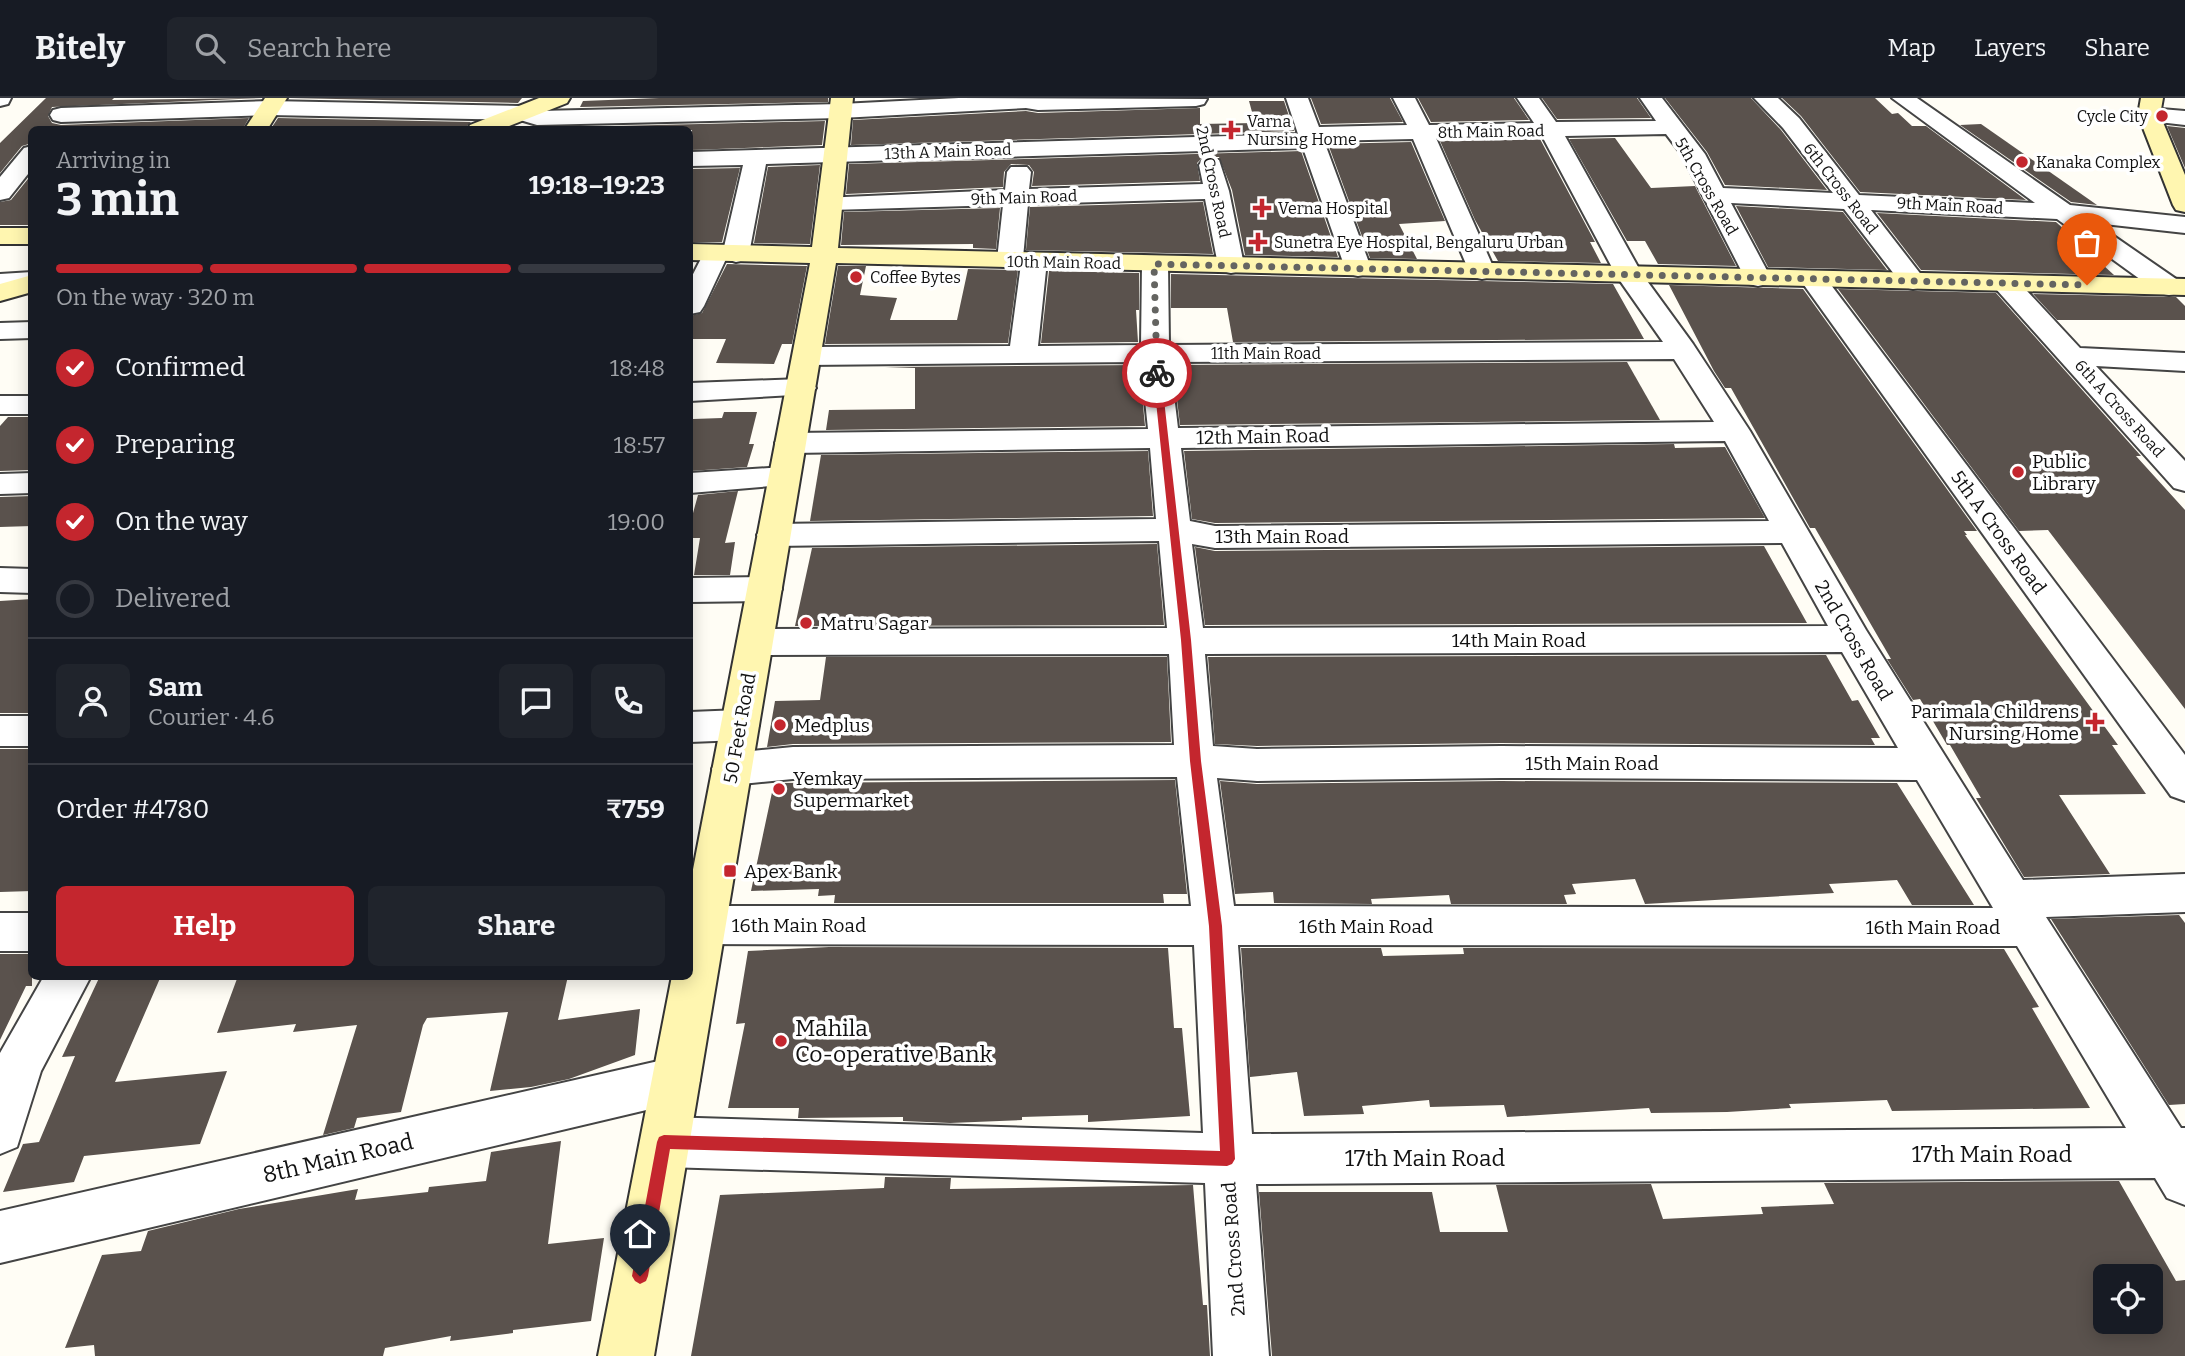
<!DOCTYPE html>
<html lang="en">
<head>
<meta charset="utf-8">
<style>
	body { margin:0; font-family:Bitter,serif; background:#20242c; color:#f1f3f6; height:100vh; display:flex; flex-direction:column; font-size:26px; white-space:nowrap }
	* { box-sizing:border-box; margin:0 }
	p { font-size:23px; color:#9ea1a6 }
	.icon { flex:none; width:38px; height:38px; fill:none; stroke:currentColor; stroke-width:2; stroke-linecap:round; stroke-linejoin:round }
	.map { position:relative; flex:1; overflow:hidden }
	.sheet { position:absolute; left:28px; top:28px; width:665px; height:854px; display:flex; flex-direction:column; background:#171b24; border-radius:10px; box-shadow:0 4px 18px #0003 }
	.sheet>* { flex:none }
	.controls { position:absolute; left:2093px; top:1166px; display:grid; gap:14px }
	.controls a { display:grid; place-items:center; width:70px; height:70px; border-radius:10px; background:#171b24; box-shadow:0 4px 18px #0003; font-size:35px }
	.pin { position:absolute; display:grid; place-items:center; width:60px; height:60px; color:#fff; margin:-72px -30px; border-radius:50% 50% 50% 0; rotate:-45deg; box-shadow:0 0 7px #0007 }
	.pin .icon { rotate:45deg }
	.courier { position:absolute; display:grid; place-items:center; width:70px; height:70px; margin:-35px; border:5px solid #c4262e; border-radius:50%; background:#fff; color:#222; box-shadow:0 2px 9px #0007 }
	.overview em { font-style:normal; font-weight:700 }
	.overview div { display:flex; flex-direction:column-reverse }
	.overview { display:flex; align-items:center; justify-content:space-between; height:119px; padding:0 28px }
	h1 { font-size:46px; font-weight:700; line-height:52px }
	.bar { display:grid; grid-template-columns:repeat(4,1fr); gap:10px 7px; align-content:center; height:84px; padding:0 28px }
	.bar i { height:9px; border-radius:5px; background:#363941 }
	.bar .active { background:#c4262e }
	.bar p { grid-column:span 4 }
	.line { display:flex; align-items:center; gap:18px; padding:0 28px; border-top:2px solid #363941 }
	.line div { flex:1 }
	.round { display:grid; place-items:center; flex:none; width:74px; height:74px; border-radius:10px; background:#20242c }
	ol { padding:0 28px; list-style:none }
	li { display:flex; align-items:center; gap:21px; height:77px }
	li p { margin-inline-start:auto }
	li .icon { padding:7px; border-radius:50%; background:#c4262e; color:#fff; stroke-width:4 }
	li:last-child { color:#9ea1a6 }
	li i { width:38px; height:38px; border:4px solid #363941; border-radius:50% }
	.primary-button { display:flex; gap:14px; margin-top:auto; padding:14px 28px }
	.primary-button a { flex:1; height:80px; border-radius:10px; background:#c4262e; color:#fff; font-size:28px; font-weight:700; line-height:80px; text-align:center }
	.primary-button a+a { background:#20242c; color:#f1f3f6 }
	header { display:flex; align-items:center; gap:42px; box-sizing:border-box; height:98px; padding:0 35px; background:#171b24; border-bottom:2px solid #363941 }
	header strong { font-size:33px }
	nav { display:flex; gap:38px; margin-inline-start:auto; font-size:24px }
	.search { width:490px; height:63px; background:#20242c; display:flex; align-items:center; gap:18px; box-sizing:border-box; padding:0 24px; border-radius:10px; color:#9ea1a6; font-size:26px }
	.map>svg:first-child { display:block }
	.building { fill:#5a524d; fill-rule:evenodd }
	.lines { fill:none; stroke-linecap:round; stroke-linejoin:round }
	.street-casing { stroke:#444; stroke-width:4 }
	.secondary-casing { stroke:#333; stroke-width:4 }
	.street { fill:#fff; fill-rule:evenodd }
	.secondary { fill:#fff6b0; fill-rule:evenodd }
	.route { fill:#c4262e }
	.done { stroke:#646461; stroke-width:7; stroke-dasharray:0 12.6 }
	.poi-dot { fill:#c4262e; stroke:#fff; stroke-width:2.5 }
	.labels { text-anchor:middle; stroke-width:7; stroke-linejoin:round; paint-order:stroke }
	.far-poi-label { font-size:16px; fill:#111; stroke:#fff; text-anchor:start }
	.far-street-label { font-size:16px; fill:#111; stroke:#fff }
	.street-label { font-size:19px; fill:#111; stroke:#fff }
	.poi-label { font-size:19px; fill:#111; stroke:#fff; text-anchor:start }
	.near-poi-label { font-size:23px; fill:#111; stroke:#fff; text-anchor:start }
	.near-street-label { font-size:23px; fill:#111; stroke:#fff }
</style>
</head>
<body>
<header>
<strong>Bitely</strong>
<div class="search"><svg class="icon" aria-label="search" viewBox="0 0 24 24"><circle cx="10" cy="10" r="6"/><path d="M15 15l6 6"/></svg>Search here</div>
<nav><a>Map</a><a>Layers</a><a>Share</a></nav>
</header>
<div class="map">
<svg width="2185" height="1258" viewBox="0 0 2185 1258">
	<rect width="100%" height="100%" fill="#fffdf5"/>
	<g class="building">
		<path d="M46,0H114L112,2L262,0L52,9L48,18L52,25L61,27L249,20L242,32H32V45L22,48L0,75V45Z"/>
		<path d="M290,0H522L518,5Z"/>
		<path d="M659,0H828V4L580,9L583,3Z"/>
		<path d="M1311,0H1390L1403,24L1321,26Z"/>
		<path d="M1418,0H1514L1529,22L1431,24Z"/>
		<path d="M1542,0H1637L1651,20L1557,21Z"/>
		<path d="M1665,0H1751L1781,32L1827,92L1725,87L1707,54Z"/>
		<path d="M1782,0H1875L1892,16L1898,15L1912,28H1926L2026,102L1860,94L1801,18Z"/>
		<path d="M1249,3H1284L1294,33L851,47L853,22L1026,13L1038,15L1200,10V26L1255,25Z"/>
		<path d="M278,20L471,24L466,29L427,32H270Z"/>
		<path d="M825,23L822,47L690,52L692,32H571L572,29Z"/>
		<path d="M1981,26L2097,107L2071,104L1960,27Z"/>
		<path d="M2167,28L2185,30V70Z"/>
		<path d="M1615,40L1651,90L1695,88L1736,168L1658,166L1645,143H1627L1569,41Z"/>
		<path d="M1540,41L1595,144H1590L1601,165L1498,163L1475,122L1440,43Z"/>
		<path d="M1411,44L1445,123L1399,126L1417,161L1370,160L1328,46Z"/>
		<path d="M1301,53L1338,159L1245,157L1232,92L1219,59H1203L1197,65L1200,83L1032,88L1034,74L1029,67L1011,66L1004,74L1003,89L846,96L849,66Z"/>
		<path d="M820,67L810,146L754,145L768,69Z"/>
		<path d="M690,71L740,70L722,144H690Z"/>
		<path d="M32,76V127H0V104L11,102Z"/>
		<path d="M1203,104L1213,156L1026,152L1030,109Z"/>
		<path d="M1736,108L1843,114L1887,172L1768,169Z"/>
		<path d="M1000,110L996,151L973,150V146L841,147L844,114Z"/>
		<path d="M1877,115L2056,124L2114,177L1921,172Z"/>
		<path d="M727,166L807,168L792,246H782L774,266L716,265L726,241H690V218L702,215Z"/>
		<path d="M838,168H866L860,197L897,200L890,222H957L968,171L1018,172L1008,245L825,246Z"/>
		<path d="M1049,173L1139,175V212H1136L1138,244L1041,245Z"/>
		<path d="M1171,176L1613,186L1644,241L1233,244L1227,210H1171Z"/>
		<path d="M1669,187L1803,191L1977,433H1964L1967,437H1965L2118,647H2112L2146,696L2059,697L2110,776L2024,779L1976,700H1981L1950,647H1947L1920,601L1913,602L1887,561H1891L1815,430H1810L1731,290H1725L1714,273Z"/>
		<path d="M1838,191L1996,195L2141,358H2136L2185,412V611L2048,432L2019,433Z"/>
		<path d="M2033,196L2176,199L2185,208V222H2057Z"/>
		<path d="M1627,264L1660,322L1180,327L1173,267Z"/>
		<path d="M1139,267L1145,328L826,332L829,312L915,311V270L885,269Z"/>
		<path d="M724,314H757L749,346H754L747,369L690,373V336L693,321L722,320Z"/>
		<path d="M8,319H32V372L0,373V328Z"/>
		<path d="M1674,346L1675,350L1725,349L1765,420L1215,425L1192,421L1184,353Z"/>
		<path d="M1148,353L1153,418L810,423L821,357Z"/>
		<path d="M738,393L725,445L735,444L730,477H694L700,440H690V426L698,397Z"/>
		<path d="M32,398V428L0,429V399Z"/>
		<path d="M1157,446L1164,527L795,528L812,450Z"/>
		<path d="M1764,448L1807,525L1205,527L1195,449L1215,453Z"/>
		<path d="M32,501V615H0V503Z"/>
		<path d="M1826,557L1852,603L1858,602L1880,640H1871L1875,647L1501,645L1257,648L1215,646L1208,559Z"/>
		<path d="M826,559H1167L1171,644L793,646L767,649L775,603L820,602Z"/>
		<path d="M0,651H32V793L0,794Z"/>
		<path d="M1175,682L1187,796H1163L1164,805H834L835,797L818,798L819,791L751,793L774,685Z"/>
		<path d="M1220,683L1257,686L1501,683L1897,685L1974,807H1912L1897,782L1829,786L1834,795L1645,806L1635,781L1572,786L1576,796L1564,797L1567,806H1451L1449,797L1371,801L1372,806L1274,805L1273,794L1235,796Z"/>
		<path d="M2179,817L2185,825V1006L2169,1007L2051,821Z"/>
		<path d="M829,849L1168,850L1174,930H1182L1190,1018L1088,1024V1017L1022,1019V1022L950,1025L903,1023V1019L798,1020L799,1010H728L745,925L736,926L748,853Z"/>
		<path d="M1241,850H1381L1383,858L1464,856L1463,850L2004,851L2039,909L2032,910L2090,1010L1892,1013L1887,1002L1789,1006L1791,1010L1727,1014L1651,1015L1649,1010L1507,1019L1504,1007L1430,1009L1429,1002L1362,1008L1364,1016L1304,1018L1297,974L1250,979Z"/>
		<path d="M0,856H32V888H26L0,942Z"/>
		<path d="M100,878H161L115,984L227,973L200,1046L84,1058L74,1084L3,1094L23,1046L39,1044L75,958L62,959Z"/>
		<path d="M238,878H568L558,922L640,911L635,957L569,981L531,989L490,993L508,914L427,920L423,927L401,1014L357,1020L354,1030L323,1037L357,927L293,934L296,926L217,935Z"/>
		<path d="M561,1043L548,1146L604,1140L591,1223L513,1232V1235L450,1243L451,1238L385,1250L383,1258H95L94,1247L65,1250L102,1157L141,1153L148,1133L239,1111L358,1091L355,1102L428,1094L429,1089L486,1083L491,1054Z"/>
		<path d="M885,1079L951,1080L950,1091L1193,1087L1203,1207H1207L1210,1258H691L720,1097L884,1090Z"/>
		<path d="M2119,1083L2176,1183L2185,1182V1258H1272L1259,1094H1432L1440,1134H1508L1496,1087L1651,1086L1663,1121L1763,1116L1761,1109L1834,1106L1824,1085ZM2105,1178H2151V1223H2105Z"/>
	</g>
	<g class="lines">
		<g class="street-casing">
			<g id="street">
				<path d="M0,0H11L8,6L0,8Z"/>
				<path d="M959,0L1207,1L1204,6L1196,8L1038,12L1026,10L841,20L537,27L520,22L269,17L61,24L53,22L50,17L53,12L61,10L269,3L523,8L539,13L841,6Z"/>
				<path d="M1286,0H1308L1319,29L1407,27L1393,0H1415L1429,27L1534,25L1517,0H1539L1556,24L1656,23L1640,0H1662L1705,56L1723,90L1833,95L1783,30L1754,0H1778L1799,20L1859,97L2035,105L1892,0H1917L2070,107L2185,119V135L2095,125L2179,183L2182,189L2179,195L2169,197L2159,195L2057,121L1871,112L1926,183L1922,189L1913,191L1904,189L1844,111L1731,105L1771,180L1767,186L1758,188L1749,186L1745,180L1682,57L1666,36L1565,38L1642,176L1693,246L1750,333L1866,532L2023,782L2185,776V814L2046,819L2181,1030H2185V1107L2167,1100L2155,1080L1256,1086L1269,1258H1213L1205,1085L665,1069L648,1061L640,1044L648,1027L665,1019L1203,1035L1194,847L690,846V808H1191L1177,679L793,681L732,687L718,682L712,671L718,660L732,655L793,649L1174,647L1169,556L755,557L742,553L737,544L742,535L755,531L1167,530L1159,443L774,448L762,445L757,437L762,429L774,426L1156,421L1150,350L791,355L780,352L775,345L780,338L791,335L1148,331L1141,264L807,267L797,264L793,258L797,252L807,249L1010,248L1021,166L1010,170L1001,168L997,162L1003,107L831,112L822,110L819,105L822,100L1005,92L1007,74L1011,69H1027L1031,74L1029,91L1203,86L1199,67L1203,62H1219L1229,93L1244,167L1240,173L1231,175L1222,173L1218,167L1205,101L1028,106L1023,160L1034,155L1043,157L1047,163L1038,248L1141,247L1142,166L1146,160L1155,158L1164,160L1168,166L1169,247L1663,244L1616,177L1542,38L1436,40L1495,173L1491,179L1482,181L1473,179L1469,173L1413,41L1324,43L1371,170L1367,176L1358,178L1349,176L1345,170L1303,50L766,66L749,156L745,162L736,164L726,161L704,208L700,214L690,216V182L707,149L716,147L724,149L743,67L690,68V54L1298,36ZM1674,261L1714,324L1178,330L1170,264ZM1725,343L1769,423L1215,428L1190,423L1181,350ZM1782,445L1828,528L1203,530L1192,446L1215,450ZM1842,554L1898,650L1501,648L1257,651L1213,648L1205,556ZM1217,680L1257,683L1501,680L1917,682L1993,810L1234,808ZM1238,847L2017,848L2126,1030L1252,1036Z"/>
				<path d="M2149,10L2185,13V27L2141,22L2138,17L2141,12Z"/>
				<path d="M32,48V71L9,100L0,102V79L24,50Z"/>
				<path d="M1813,173L1822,175L2185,657V703L2171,698L1804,187L1800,181L1804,175Z"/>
				<path d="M32,174V190L0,192V176Z"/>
				<path d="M2005,177L2014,179L2080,250L2185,255V273L2096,268L2185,363V393L2174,390L1996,191L1992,185L1996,179Z"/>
				<path d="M32,224V240L0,241V225Z"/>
				<path d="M801,281L811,284L816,290L811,296L690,303V285Z"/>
				<rect x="0" y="298" width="32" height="18"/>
				<path d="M784,369L795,372L800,379L795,386L690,395V375Z"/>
				<path d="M32,375V395L0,396V376Z"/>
				<path d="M0,470L32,471V495L0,494Z"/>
				<path d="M765,479L777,482L782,491L777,500L765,503L690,504V480Z"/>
				<path d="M740,612L754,616L759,627L754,638L740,642L690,644V614Z"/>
				<rect x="0" y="618" width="32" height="30"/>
				<rect x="0" y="815" width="32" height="38"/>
				<path d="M44,878H91L41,973L17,1049L0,1056V955Z"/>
				<path d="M676,959L693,966L700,982L693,998L676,1005L0,1165V1113Z"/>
			</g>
		</g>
		<g class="secondary-casing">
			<g id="secondary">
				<path d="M265,0H287L267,32H244Z"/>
				<path d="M539,0H570L567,5L499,32H467L470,27Z"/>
				<path d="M831,0H853L838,150L2185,181V197L836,165L654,1258H598L672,878H690V787L810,165L690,162V146L812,149Z"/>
				<path d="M2141,0H2163L2160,17L2185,77V114L2176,112L2173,107L2138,17Z"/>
				<rect x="0" y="130" width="32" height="16"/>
				<path d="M32,177V194L0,203V186Z"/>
			</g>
		</g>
		<use href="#street" class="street"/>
		<use href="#secondary" class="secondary"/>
	</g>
	<path class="route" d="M1157,273L1161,275L1191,542L1201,663L1222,828L1235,1061L1232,1066L1227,1068L670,1051L648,1178L646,1183L640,1186L635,1183L632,1178L657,1044L659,1039L664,1037L1220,1053L1209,828L1190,663L1181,542L1153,275Z"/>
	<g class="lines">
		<path class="done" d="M1157,275L1154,166L2087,187"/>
	</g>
	<g class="poi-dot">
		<circle cx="2162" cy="18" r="7"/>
		<path d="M1227.5 21.5h7v7h7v7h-7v7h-7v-7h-7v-7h7z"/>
		<circle cx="2022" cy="64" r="7"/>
		<path d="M1258.5 99.5h7v7h7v7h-7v7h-7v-7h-7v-7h7z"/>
		<path d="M1254.5 133.5h7v7h7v7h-7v7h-7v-7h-7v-7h7z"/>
		<circle cx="856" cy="179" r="7"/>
		<circle cx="2018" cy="374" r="7"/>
		<circle cx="806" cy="525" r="7"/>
		<path d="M2091.5 613.5h7v7h7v7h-7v7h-7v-7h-7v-7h7z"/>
		<circle cx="780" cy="627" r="7"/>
		<circle cx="779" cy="691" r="7"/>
		<rect x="723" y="766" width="14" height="14" rx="3.5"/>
		<circle cx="781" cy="943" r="7"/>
	</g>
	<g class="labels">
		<g class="far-poi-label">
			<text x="2148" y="24" text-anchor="end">Cycle City</text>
			<text x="1247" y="29">Varna<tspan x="1247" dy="18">Nursing Home</tspan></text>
			<text x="2036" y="70">Kanaka Complex</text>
			<text x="1278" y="116">Verna Hospital</text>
			<text x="1274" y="150">Sunetra Eye Hospital, Bengaluru Urban</text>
			<text x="870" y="185">Coffee Bytes</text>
		</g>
		<g class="far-street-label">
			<text transform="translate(1491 33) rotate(-1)" y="6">8th Main Road</text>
			<text transform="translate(948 53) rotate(-2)" y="6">13th A Main Road</text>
			<text transform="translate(1214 84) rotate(78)" y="6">2nd Cross Road</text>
			<text transform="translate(1707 88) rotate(60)" y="6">5th Cross Road</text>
			<text transform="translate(1841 90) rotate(52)" y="6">6th Cross Road</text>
			<text transform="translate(1024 99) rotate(-2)" y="6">9th Main Road</text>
			<text transform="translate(1950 107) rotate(3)" y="6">9th Main Road</text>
			<text transform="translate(1064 164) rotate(1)" y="6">10th Main Road</text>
			<text x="1266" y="261">11th Main Road</text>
			<text transform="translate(2120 310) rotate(48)" y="6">6th A Cross Road</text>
		</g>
		<g class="street-label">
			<text transform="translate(1263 338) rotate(-1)" y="7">12th Main Road</text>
			<text transform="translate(1999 434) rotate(54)" y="7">5th A Cross Road</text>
			<text x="1282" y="445">13th Main Road</text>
			<text x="1519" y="549">14th Main Road</text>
			<text transform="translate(1854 542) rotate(60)" y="7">2nd Cross Road</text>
			<text transform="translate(739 630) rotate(-80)" y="7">50 Feet Road</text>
			<text x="1592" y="672">15th Main Road</text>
			<text x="799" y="834">16th Main Road</text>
			<text x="1366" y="835">16th Main Road</text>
			<text x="1933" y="836">16th Main Road</text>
			<text transform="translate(1233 1151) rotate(-94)" y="7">2nd Cross Road</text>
		</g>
		<g class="poi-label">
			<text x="2032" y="370">Public<tspan x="2032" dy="22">Library</tspan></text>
			<text x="820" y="532">Matru Sagar</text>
			<text x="2079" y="620" text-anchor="end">Parimala Childrens<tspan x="2079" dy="22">Nursing Home</tspan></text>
			<text x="794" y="634">Medplus</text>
			<text x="793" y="687">Yemkay<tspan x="793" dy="22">Supermarket</tspan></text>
			<text x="744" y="780">Apex Bank</text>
		</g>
		<g class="near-poi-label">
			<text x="795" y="938">Mahila<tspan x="795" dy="26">Co-operative Bank</tspan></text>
		</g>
		<g class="near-street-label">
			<text x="1992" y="1064">17th Main Road</text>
			<text transform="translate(338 1060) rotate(-13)" y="8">8th Main Road</text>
			<text x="1425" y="1068">17th Main Road</text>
		</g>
	</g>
</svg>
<div class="controls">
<a><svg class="icon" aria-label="locate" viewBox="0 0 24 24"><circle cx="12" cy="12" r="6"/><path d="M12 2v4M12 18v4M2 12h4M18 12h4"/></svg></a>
</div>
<div class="pin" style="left:2087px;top:187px;background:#ea580c"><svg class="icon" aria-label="bag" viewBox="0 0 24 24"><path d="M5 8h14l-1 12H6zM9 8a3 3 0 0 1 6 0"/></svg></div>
<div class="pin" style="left:640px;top:1178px;background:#1f2937"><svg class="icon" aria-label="home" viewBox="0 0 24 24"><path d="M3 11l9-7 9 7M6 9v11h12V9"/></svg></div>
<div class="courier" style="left:1157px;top:275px"><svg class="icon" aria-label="bike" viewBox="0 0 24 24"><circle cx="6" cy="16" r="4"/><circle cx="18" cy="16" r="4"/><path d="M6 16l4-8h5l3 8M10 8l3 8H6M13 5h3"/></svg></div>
<section class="sheet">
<div class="overview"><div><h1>3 min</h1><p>Arriving in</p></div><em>19:18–19:23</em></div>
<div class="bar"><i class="active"></i><i class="active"></i><i class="active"></i><i></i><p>On the way · 320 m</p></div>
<ol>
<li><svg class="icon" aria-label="check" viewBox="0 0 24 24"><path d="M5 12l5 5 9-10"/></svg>Confirmed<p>18:48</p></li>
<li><svg class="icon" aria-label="check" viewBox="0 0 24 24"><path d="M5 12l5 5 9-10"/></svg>Preparing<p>18:57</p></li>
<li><svg class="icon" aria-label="check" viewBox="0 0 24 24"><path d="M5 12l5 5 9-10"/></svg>On the way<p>19:00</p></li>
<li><i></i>Delivered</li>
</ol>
<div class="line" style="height:126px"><a class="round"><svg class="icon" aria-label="person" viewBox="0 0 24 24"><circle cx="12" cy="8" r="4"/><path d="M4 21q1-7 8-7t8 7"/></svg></a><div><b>Sam</b><p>Courier · 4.6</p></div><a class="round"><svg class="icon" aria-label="chat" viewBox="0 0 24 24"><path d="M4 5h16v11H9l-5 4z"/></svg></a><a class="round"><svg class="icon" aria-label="phone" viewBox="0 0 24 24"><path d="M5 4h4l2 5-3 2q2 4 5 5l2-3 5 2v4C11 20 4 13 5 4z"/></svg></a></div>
<div class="line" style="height:91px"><div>Order #4780</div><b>₹759</b></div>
<div class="primary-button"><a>Help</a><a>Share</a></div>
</section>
</div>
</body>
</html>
